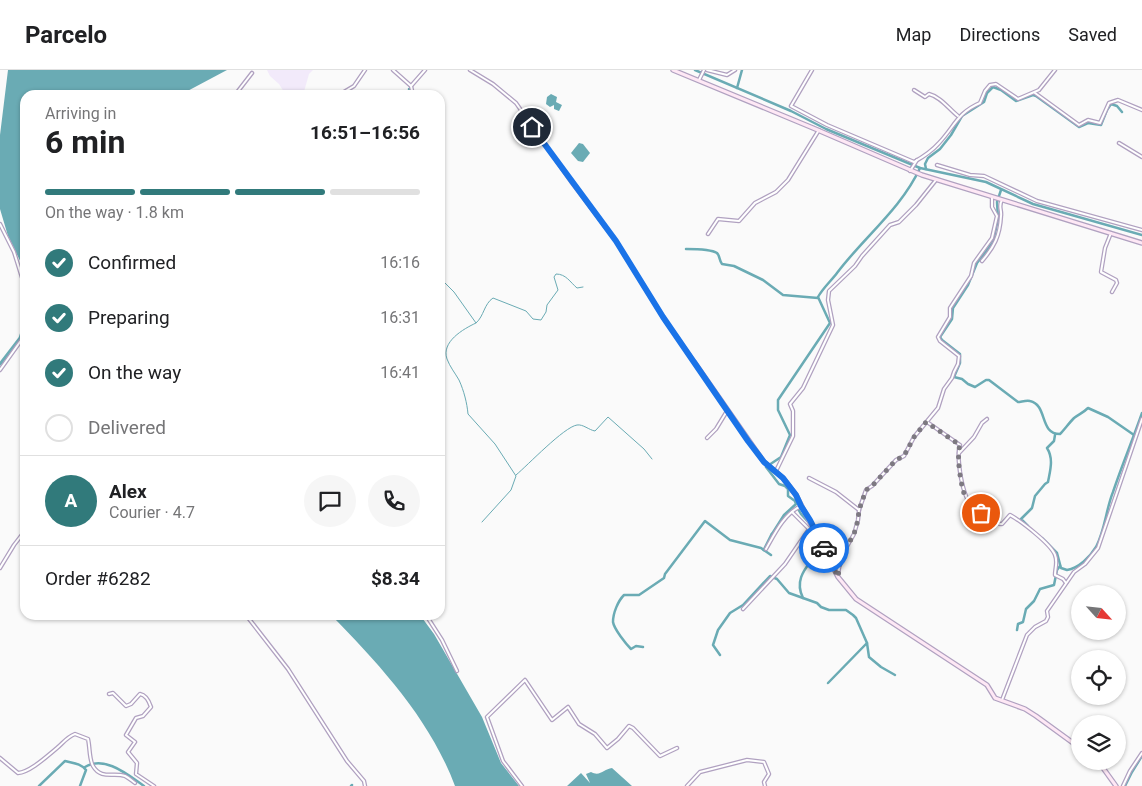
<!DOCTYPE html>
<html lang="en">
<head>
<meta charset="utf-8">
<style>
	body { margin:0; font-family:Roboto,sans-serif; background:#f6f6f6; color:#202124; height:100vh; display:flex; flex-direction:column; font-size:19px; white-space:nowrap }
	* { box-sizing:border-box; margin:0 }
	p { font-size:16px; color:#757577 }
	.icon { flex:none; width:28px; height:28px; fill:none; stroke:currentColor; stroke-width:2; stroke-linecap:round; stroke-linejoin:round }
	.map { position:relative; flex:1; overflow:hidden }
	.panel { position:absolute; left:20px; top:20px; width:425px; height:530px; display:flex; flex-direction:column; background:#fff; border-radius:15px; box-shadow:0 1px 4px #0004 }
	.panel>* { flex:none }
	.needle { width:32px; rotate:117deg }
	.buttons { position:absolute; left:1071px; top:515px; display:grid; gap:10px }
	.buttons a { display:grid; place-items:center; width:55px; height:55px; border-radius:50%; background:#fff; box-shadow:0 1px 4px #0004; font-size:25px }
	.pin { position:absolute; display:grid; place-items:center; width:42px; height:42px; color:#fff; margin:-21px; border:2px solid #fff; border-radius:50%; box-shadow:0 1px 5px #0007 }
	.courier { position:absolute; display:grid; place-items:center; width:50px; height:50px; margin:-25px; border:4px solid #1a73e8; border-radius:50%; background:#fff; color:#222; box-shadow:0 1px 6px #0007 }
	.overview em { font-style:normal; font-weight:700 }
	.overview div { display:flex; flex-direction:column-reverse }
	.overview { display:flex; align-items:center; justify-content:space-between; height:85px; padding:0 25px }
	h1 { font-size:32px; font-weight:700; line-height:38px }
	.bar { display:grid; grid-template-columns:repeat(4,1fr); gap:8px 5px; align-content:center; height:60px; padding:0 25px }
	.bar i { height:6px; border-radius:4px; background:#e0e0e0 }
	.bar .current { background:#317a7b }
	.bar p { grid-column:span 4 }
	.line { display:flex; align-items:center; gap:12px; padding:0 25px; border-top:1px solid #e0e0e0 }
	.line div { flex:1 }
	.round { display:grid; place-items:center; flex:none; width:52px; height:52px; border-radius:26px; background:#f6f6f6 }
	ol { padding:0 25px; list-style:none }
	li { display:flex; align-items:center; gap:15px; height:55px }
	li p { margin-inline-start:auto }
	li .icon { padding:5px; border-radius:50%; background:#317a7b; color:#fff; stroke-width:4 }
	li:last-child { color:#757577 }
	li i { width:28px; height:28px; border:2px solid #e0e0e0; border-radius:50% }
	header { display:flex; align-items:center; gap:30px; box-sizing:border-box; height:70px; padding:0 25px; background:#fff; border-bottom:1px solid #e0e0e0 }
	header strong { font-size:24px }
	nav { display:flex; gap:28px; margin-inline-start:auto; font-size:18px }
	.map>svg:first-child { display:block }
	.built { fill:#f2eafa }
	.water { fill:#6aabb4 }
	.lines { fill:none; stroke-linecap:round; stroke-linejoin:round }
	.stream { stroke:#6aabb4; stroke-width:1 }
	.canal { stroke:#6aabb4; stroke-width:2.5 }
	.river { stroke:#6aabb4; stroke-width:3 }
	.street-casing { stroke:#b0a1c0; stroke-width:4.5 }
	.secondary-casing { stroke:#b0a1c0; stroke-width:5.5 }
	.street { stroke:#fff; stroke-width:2 }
	.secondary { stroke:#fee8f5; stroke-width:3 }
	.done { stroke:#7d7981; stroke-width:5; stroke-dasharray:0 9 }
	.route { stroke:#1a73e8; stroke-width:6 }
</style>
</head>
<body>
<header>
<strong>Parcelo</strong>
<nav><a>Map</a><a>Directions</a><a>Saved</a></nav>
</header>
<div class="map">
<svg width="1142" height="716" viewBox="0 0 1142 716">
	<rect width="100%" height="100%" fill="#fafafa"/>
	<path class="built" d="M267,0H313L309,4L303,25H286L279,14L270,6Z"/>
	<g class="water">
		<path d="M8,0H227L180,25H25V201L8,166L0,139V65Z"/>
		<path d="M551,24L557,27L556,32L562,35L559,41L554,39V35L550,37L546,34L547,27Z"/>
		<path d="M579,73L583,74L590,83L583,92L578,91L571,83Z"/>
		<path d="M331,545H420L434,564L482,647L501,693L519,716H455C430,649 380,595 331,545Z"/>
		<path d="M612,698L632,716H567L581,703L590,713L586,704L591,702C600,707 604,699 612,698Z"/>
	</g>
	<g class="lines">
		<g class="stream">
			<path d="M440,208L454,222L476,253C484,246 484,234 493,228L526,241L533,249L541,250L546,242L547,235L558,220L554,207L556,204C566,204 570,212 577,218L583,217"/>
			<path d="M476,253C463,259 441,272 447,289C450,297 455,303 459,310C464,321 467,333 468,344L495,374L516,406L511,420L482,452"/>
			<path d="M516,405C528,395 564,357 577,355C583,354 589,360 595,361L608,347L644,379L652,389"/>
		</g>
		<g class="canal">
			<path d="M695,0L791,41L826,59L920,98L986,112L1033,134L1142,165"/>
			<path d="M737,18L742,0"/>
			<path d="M409,19L410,25"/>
			<path d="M926,99L925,94L928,88L940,79L951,65L962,46L984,32L987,23L993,17L1001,20L1016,31L1033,25L1036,26L1079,57L1088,53L1101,55L1107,40L1111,34L1117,36L1122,42"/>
			<path d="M1001,120L997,132L998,149L993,172L977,193L968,215L953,238L952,249L940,267L942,270L960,284V293L954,307L962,309L968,314L975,317L986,310H989L1018,332C1021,332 1026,330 1030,331C1048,335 1039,364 1060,364C1065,359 1069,353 1074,348C1079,344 1083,343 1088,338L1108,347L1134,365"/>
			<path d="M686,179C693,179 711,179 717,183C720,186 719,190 722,194L734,196L763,210L783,225L818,228"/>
			<path d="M797,437L801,444L809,453"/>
			<path d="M1028,456L1021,449L1032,438L1035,426L1045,414L1048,412C1050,401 1054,389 1047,378L1054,371L1055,365"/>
			<path d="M772,464L784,445L796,434L795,431L788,426V419L785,416L779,414L766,397L781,387L790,365L778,340V330L830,253L818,227C823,218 831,211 837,203C864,167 901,139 920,98"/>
			<path d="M1042,468L1057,483L1061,498L1067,500C1079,498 1090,487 1096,477C1105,460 1106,439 1113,422C1122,395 1133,369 1142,343"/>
			<path d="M820,473C820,489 790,502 803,528L817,533L821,537L829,540H846L853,545L856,548L867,573"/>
			<path d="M1017,560L1018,554L1023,552L1026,539L1034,531L1040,519L1054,515L1057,500L1060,496"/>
			<path d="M643,577L636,576L631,579C626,574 614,559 613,552C613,543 618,531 624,525H639L664,508L665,504L705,451L730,470L761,478L771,485"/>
			<path d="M720,585L713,575L718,560L730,543L743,535L770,506L777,509L789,523L803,528"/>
			<path d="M828,613L867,573L869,587L881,597L895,605"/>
			<path d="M85,697C105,685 128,705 144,716"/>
			<path d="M39,716L65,691C72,693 81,693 86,700L80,716"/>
			<path d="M351,716L352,715"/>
			<path d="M1125,716L1132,702L1142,686"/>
		</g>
		<g class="river">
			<path d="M0,294L20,268L25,253"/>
			<path d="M764,480L772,464"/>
		</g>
		<g class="street-casing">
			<g id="street">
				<path d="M393,0L411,16"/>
				<path d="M470,0L493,14L516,33L572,113L616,171L663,247L695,293"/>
				<path d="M707,0L727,5L735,0"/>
				<path d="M812,0L791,36L827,55L914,92C923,87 932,81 939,73C955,56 957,43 980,33L985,21L990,15L996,14L1018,29L1039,20L1055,0"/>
				<path d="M699,10L704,0"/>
				<path d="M914,20L925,27L929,24C941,27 949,39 958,46"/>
				<path d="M1035,23L1079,55L1088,50L1100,53L1109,33L1118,30L1142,40"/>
				<path d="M235,25L252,3"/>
				<path d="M339,25L354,16L365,0"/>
				<path d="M413,25L411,16L425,0"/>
				<path d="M1119,73L1142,87"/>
				<path d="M937,95L970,105L984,106L1037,131L1142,160"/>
				<path d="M910,101L917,90"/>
				<path d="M0,154L14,182L25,217"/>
				<path d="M1111,163L1105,178L1101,202L1116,210L1117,213L1112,222"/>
				<path d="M708,164L718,149L739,151L755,133L776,122L788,110L819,60"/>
				<path d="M982,191C994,177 1000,166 1001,146C1002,140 998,136 1002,130"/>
				<path d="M0,300L25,265"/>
				<path d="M927,352L960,375C957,383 959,393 960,402C965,434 970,439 1000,454H1002L1010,445C1021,451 1051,474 1055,485C1058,492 1055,498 1055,505L1063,509L1066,513"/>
				<path d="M707,368L716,359L727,341"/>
				<path d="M959,383L974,367L982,353L987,349"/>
				<path d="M776,401L793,366V341L790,334L803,318L833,255L828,230L829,221L855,196L862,186L890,155L899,152L916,135L936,110"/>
				<path d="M809,408L836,422L859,440"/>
				<path d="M766,479C775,463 784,444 801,436"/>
				<path d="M0,498L14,475L24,462L25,463"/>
				<path d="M838,504L841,487L854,464L858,450L859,440L866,420L872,416L896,390L904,386L914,367L938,338L944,319L952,308L954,302L958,294L959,286L940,271L938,267L950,247V238L971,206L974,193L992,168L997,146L992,137V127"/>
				<path d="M743,539L785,494L809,459L792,442"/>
				<path d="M246,545L288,599L347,691L364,711L365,716"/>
				<path d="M426,545L442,570L457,601"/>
				<path d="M109,624L113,623L126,636L131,634L140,624C146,625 149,631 151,637L143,646L136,648L126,665L135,672L128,682L137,693L136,704L154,716"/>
				<path d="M1002,630L1027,565L1035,557L1046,551L1048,547L1047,541L1074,502L1085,494L1098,478L1142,349"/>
				<path d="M0,688L18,703C30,702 46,687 57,678C63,673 67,667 75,664L88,669C90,677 89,689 93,696C101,710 114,702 125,706C129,708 132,711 135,713"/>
				<path d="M522,716L503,691L487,647L525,610L552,650L568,637L579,654L595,664L607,678L618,669L629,656L633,658L660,686L677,678"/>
				<path d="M687,716L700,702L747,690L764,692L769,704L764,712L765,716"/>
				<path d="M1123,716L1130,701L1142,683"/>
			</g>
		</g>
		<g class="secondary-casing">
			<g id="secondary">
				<path d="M673,0L813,58L922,105L1142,173"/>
				<path d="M695,293L764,392L783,408L796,425L838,507L856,529L987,615L995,628L1025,639L1036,646L1080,678"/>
				<path d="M1098,691L1116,716"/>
			</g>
		</g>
		<use href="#street" class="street"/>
		<use href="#secondary" class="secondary"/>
	</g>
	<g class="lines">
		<path class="done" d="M824,478L838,507L841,487L854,464L858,450L859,440L866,420L872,416L896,390L904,386L914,367L926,352L960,375C956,386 961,418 966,429C969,435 976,440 981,443"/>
		<path class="route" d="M532,57L616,171L663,247L748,371L764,392L783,408L796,425L801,436L810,450L824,478"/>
	</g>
</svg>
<div class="buttons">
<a><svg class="needle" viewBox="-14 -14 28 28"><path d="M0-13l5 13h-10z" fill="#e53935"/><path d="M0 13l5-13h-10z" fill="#757577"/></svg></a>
<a><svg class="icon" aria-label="locate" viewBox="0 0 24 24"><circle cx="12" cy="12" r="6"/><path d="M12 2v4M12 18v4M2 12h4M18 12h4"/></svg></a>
<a><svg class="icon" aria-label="layers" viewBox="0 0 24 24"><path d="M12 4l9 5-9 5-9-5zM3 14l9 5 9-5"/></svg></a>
</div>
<div class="pin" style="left:981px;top:443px;background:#ea580c"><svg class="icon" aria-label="bag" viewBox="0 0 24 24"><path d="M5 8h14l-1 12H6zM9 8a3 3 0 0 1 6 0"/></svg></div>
<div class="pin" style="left:532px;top:57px;background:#1f2937"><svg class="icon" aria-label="home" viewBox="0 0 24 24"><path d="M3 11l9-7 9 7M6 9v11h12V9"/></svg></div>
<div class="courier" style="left:824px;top:478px"><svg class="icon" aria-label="car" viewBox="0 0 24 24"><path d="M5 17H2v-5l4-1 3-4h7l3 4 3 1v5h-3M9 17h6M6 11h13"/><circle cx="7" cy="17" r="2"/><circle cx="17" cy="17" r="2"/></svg></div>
<section class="panel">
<div class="overview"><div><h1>6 min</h1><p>Arriving in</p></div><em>16:51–16:56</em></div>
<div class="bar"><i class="current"></i><i class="current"></i><i class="current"></i><i></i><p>On the way · 1.8 km</p></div>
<ol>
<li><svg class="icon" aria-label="check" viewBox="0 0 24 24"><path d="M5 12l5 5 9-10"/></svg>Confirmed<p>16:16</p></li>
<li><svg class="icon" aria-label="check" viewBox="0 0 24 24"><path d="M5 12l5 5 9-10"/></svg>Preparing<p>16:31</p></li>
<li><svg class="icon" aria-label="check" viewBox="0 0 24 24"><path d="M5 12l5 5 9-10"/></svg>On the way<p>16:41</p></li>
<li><i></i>Delivered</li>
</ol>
<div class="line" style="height:90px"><b class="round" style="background:#317a7b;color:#fff">A</b><div><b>Alex</b><p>Courier · 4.7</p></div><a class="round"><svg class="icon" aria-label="chat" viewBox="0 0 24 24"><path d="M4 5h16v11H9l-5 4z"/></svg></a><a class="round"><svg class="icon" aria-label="phone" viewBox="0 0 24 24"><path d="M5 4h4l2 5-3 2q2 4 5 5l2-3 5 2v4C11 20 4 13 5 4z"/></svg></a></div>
<div class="line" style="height:65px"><div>Order #6282</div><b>$8.34</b></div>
</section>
</div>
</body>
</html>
